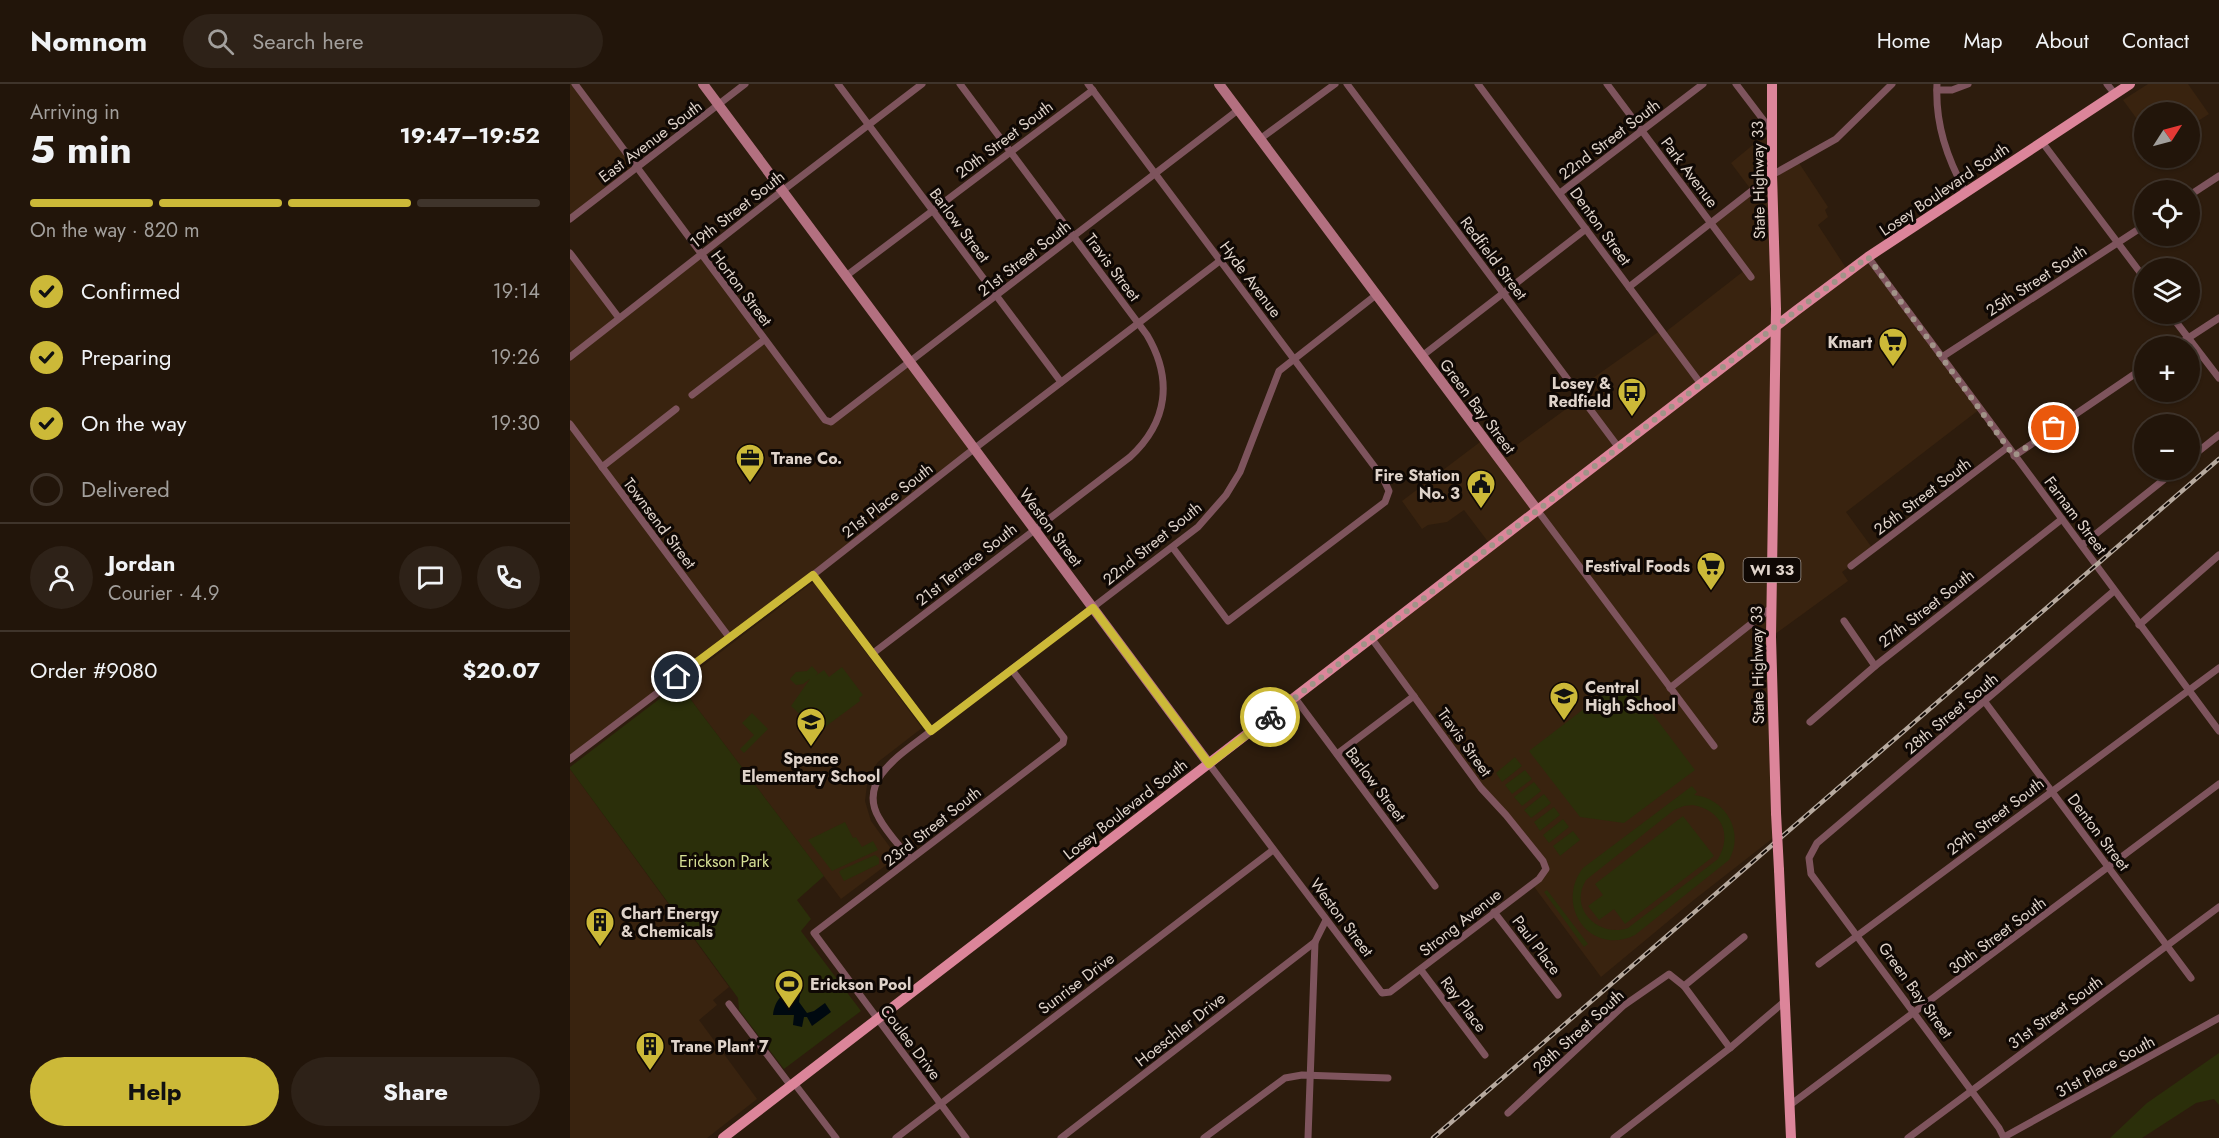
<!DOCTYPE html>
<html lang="en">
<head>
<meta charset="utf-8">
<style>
	body { margin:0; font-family:Jost,sans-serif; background:#2e2218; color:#f1f3f6; height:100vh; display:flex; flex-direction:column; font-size:22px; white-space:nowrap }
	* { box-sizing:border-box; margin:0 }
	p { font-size:20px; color:#a29f9c }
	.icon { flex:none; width:33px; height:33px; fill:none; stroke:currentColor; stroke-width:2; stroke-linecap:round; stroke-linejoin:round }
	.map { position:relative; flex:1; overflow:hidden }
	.drawer { display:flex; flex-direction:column; background:#22150a; width:570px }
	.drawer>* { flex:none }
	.needle { width:39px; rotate:54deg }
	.fabs { position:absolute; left:1564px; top:18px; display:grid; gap:12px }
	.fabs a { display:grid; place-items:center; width:66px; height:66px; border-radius:50%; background:#22150a; box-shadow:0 2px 4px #0004,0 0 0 2px #3f342b; font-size:30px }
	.pin { position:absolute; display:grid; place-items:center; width:51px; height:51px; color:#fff; margin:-26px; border:3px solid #fff; border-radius:50%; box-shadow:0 2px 6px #0007 }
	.courier { position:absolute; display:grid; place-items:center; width:60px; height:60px; margin:-30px; border:4px solid #ccb938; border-radius:50%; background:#fff; color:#222; box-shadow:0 2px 8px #0007 }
	.overview em { font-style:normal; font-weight:700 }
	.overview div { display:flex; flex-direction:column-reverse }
	.overview { display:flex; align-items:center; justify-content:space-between; height:102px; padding:0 30px }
	h1 { font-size:39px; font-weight:700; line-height:45px }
	.bar { display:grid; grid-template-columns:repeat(4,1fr); gap:9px 6px; align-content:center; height:72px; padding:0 30px }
	.bar i { height:8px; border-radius:4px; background:#3f342b }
	.bar .selected { background:#ccb938 }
	.bar p { grid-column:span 4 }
	.line { display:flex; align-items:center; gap:15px; padding:0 30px; border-top:2px solid #3f342b }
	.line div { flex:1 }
	.round { display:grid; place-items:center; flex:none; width:63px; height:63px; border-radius:32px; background:#2e2218 }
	ol { padding:0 30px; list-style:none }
	li { display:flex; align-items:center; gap:18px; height:66px }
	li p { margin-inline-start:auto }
	li .icon { padding:6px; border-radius:50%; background:#ccb938; color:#111; stroke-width:4 }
	li:last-child { color:#a29f9c }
	li i { width:33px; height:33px; border:3px solid #3f342b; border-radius:50% }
	.button { display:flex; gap:12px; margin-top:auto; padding:12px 30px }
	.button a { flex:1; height:69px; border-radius:36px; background:#ccb938; color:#111; font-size:24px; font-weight:700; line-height:69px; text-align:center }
	.button a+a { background:#2e2218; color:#f1f3f6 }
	header { display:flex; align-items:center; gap:36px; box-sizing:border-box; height:84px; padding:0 30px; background:#22150a; border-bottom:2px solid #3f342b }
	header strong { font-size:28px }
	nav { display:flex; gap:33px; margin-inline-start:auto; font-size:21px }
	.search { width:420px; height:54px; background:#2e2218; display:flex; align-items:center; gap:15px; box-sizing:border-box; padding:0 21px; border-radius:33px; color:#a29f9c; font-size:22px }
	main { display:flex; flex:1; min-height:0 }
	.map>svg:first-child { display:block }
	.built { fill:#39230f }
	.green { fill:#2b2f0a; fill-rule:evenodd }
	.water { fill:#000910 }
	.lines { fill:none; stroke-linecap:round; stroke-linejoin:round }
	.street { stroke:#7e545d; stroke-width:7 }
	.secondary { stroke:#b37080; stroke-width:10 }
	.primary { stroke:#dc859a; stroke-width:10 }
	.rail-casing { stroke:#b6a99e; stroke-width:4.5 }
	.rail { stroke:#0f0804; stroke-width:2; stroke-dasharray:7; stroke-linecap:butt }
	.primary-bridge { stroke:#dc859a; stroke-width:10 }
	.done { stroke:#a19388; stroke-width:6; stroke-dasharray:0 10.8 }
	.route { stroke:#ccb938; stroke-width:8 }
	.labels { text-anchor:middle; stroke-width:6; stroke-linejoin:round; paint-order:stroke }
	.shield { fill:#0f0804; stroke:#a1968f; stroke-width:1.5 }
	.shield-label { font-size:15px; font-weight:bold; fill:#dfd3ca }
	.street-label { font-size:16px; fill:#dfd3ca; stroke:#0f0804 }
	.poi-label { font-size:16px; font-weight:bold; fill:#dfd3ca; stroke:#0f0804; text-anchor:start }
	.park-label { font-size:16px; fill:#d7e196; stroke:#0f0804 }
</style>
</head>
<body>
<header>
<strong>Nomnom</strong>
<div class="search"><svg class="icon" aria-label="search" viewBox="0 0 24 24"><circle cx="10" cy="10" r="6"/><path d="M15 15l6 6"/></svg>Search here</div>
<nav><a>Home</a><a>Map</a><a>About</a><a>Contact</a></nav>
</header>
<main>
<section class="drawer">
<div class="overview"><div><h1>5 min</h1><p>Arriving in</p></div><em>19:47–19:52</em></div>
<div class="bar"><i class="selected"></i><i class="selected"></i><i class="selected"></i><i></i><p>On the way · 820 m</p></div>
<ol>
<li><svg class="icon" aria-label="check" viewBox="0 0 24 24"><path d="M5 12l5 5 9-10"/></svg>Confirmed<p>19:14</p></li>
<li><svg class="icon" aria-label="check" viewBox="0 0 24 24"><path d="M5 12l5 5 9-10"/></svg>Preparing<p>19:26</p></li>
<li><svg class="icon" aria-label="check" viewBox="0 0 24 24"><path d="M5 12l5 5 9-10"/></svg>On the way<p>19:30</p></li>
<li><i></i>Delivered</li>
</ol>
<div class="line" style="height:108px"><a class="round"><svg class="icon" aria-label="person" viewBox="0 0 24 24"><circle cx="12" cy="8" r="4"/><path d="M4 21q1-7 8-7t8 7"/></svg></a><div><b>Jordan</b><p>Courier · 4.9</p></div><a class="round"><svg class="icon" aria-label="chat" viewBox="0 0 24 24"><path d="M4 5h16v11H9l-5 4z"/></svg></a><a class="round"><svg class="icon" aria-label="phone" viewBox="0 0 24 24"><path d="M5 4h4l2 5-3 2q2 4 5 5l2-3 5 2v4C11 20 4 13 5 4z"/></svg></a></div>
<div class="line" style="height:78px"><div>Order #9080</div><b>$20.07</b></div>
<div class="button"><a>Help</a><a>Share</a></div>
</section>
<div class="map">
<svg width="1649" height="1054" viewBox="0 0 1649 1054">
	<rect width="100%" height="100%" fill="#2d1c0d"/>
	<g class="built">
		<path d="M0,0H5L66,84L0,135Z"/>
		<path d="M1578,0H1618L1639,30L1620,42V28H1575V46L1553,16Z"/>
		<path d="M1201,46L1202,91L1227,76L1258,123L1255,126L1258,133L1248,141L1278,187L1298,173L1410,325L1276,428L1303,465L1272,488L1278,497L1201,553L1207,751L1125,815L1031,893L962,800L976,785L919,713L802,555L922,463L894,426L877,438L858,441L852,445L832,417L914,355L929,374L1011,314L1006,306L1091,246L1095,250L1098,246L1175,186L1141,139L1182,107L1161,79Z"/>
		<path d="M0,169L49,234L130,170L255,336L261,338L340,278L404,365L0,673Z"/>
		<path d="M244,499L352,644L308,678L303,685L297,701L295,717L301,737L327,773L271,815L109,600L240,500Z"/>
		<path d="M0,685L159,903L143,916L147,921L129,936L187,1015L137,1054H0Z"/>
	</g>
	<g class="green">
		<path d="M242,582L248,589L245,592L254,586L259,593L272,583L293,611L289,614L290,617L243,652L240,648L243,643L221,622L240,595L233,600L226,601L220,595L226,588L237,587Z"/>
		<path d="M1049,598L1060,600L1125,686L1054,739L1010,733L959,667Z"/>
		<path d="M109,600L254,792L227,816L241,835L231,847L291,927L214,985L169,926L168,914L0,685V683Z"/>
		<path d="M182,629L198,645L174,669L170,665L184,651L172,639Z"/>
		<path d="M945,673L952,682L932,698L926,689Z"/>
		<path d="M955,686L962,695L942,710L935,701Z"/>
		<path d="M964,698L971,707L952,722L944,713Z"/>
		<path d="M1122,702L1127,708L1124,711C1156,714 1175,749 1159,776L1065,851C1021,873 984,822 1013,784ZM1123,721C1151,726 1163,750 1148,775L1058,844C1029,854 998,825 1016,796L1104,726L1114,722Z"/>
		<path d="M974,710L981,719L961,734L954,726Z"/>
		<path d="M984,723L990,731L970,747L964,738Z"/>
		<path d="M1113,732L1144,772L1055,840L1044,825L1029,836L1018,822L1033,811L1025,800Z"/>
		<path d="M993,735L999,743L979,759L973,751Z"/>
		<path d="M275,738L283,754L286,753L292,763L303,757L308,766L262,787L238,756Z"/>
		<path d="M1003,747L1010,756L990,772L983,762Z"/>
		<path d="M305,771L309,774V780L274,797L269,788L271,786Z"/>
		<path d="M977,806L1018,860L1014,863L974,808Z"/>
		<path d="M1649,969V1021L1644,1015L1626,1019L1572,1054H1540L1577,1019Z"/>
	</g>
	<path class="water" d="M231,905L229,918L237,929L244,927L255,919L261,928L242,942L237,933H234L232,943L223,941L224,931H203C205,915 214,906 231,905Z"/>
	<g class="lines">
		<g class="street">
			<path d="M5,0L255,336L261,338L668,26"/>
			<path d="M268,0L491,298"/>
			<path d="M518,0L813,394L819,407L815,418L658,537L603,464"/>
			<path d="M777,0L1049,364"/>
			<path d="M908,0L1131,300"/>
			<path d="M1037,0L1181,193"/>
			<path d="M1166,0L1201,46"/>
			<path d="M1367,0C1365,40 1377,74 1396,109"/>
			<path d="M1537,0L1545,10"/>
			<path d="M1367,6H1382L1398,0"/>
			<path d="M690,55L765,0"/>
			<path d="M1472,58L1575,195"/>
			<path d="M990,109L1133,0"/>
			<path d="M1620,111L1649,92"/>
			<path d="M0,135L175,0"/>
			<path d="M0,169L49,234"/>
			<path d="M1298,173L1649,647"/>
			<path d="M276,192L523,6"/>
			<path d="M1059,203L1202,91L1266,55L1322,0"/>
			<path d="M1600,230L1649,294"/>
			<path d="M1606,262L1649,234"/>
			<path d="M852,272L1016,145"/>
			<path d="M0,273L203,114L352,0"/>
			<path d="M1372,273L1575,141"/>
			<path d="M122,311L194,256"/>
			<path d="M0,340L159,553"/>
			<path d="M1444,372L1575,283"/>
			<path d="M1620,374L1649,351"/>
			<path d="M32,383L106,325"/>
			<path d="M968,427L1144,662"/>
			<path d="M1512,461L1606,386"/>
			<path d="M1281,482L1438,363"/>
			<path d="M243,491L361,647"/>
			<path d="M1274,537L1305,582"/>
			<path d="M1569,541L1649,471"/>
			<path d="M302,570L560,373C598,338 603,295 577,251L390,0"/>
			<path d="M1100,604L1201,524"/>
			<path d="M725,614L865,802"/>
			<path d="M1415,618L1621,894"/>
			<path d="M1240,638L1305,582L1492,435"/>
			<path d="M767,670L844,612"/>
			<path d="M0,675L243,491L396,371L651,176"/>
			<path d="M639,680L812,909L820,908L969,795L976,785L973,777L936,731L911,704L802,555"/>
			<path d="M340,775C330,762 317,749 309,734C286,695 335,668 361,647L628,443L656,411L670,388L709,287L806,211"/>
			<path d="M924,828L988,911"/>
			<path d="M1249,880L1649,584"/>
			<path d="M851,886L915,971"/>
			<path d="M1114,902L1174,853"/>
			<path d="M159,920L221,1002"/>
			<path d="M224,999L266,1054"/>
			<path d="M1220,1021L1649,700"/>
			<path d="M938,1029L1053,922L1099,890L1114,902L1160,964"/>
			<path d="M1434,1053L1649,934"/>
			<path d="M326,1054L703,766"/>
			<path d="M396,1054L244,849L493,659L494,654L442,586"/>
			<path d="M491,1054L745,858"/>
			<path d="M634,1054L715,994L732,991L818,994"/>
			<path d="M738,1054L745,858L756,836"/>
			<path d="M1044,1054L1160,964L1215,917"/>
			<path d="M1338,1054L1649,823"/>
			<path d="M1434,1054L1429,1044L1241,790L1239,774L1247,759L1544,507"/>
		</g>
		<g class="secondary">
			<path d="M133,0L639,680"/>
			<path d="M649,0L968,427"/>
		</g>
		<g class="primary">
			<path d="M1202,0V91L1206,225L1201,553L1206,729"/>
			<path d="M1209,786L1221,1054"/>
			<path d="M153,1054L1227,226L1298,173L1560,0"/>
		</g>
		<g class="rail-casing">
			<path id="rail" d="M863,1054L1649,375"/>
		</g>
		<use href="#rail" class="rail"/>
		<path class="primary-bridge" d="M1206,729L1209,786"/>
	</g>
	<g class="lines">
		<path class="done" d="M700,633L1206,242L1298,173L1444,372L1484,344"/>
		<path class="route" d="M107,593L243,491L361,647L523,524L639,680L700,633"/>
	</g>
	<defs>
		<g id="supermarket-pin" transform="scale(1.5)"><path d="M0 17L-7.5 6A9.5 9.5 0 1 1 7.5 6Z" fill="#ccb938" stroke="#0f0804"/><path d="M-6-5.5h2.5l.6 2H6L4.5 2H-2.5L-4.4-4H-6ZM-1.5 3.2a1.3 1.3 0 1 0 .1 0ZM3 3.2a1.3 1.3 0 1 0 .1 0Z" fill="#111"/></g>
		<g id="bus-pin" transform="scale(1.5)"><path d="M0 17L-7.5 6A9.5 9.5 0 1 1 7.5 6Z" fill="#ccb938" stroke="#0f0804"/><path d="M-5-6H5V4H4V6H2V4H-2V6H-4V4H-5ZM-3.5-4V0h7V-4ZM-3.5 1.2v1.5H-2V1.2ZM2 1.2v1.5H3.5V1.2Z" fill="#111"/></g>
		<g id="office-pin" transform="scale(1.5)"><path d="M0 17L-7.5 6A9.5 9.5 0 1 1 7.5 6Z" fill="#ccb938" stroke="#0f0804"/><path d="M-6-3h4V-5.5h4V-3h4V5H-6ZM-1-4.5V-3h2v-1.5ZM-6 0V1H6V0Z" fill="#111"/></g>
		<g id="civic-pin" transform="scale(1.5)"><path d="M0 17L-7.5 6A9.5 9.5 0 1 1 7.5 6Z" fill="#ccb938" stroke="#0f0804"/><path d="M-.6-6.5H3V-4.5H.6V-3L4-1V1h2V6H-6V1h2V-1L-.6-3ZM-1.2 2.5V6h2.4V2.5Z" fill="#111"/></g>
		<g id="school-pin" transform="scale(1.5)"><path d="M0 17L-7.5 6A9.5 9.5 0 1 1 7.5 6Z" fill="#ccb938" stroke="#0f0804"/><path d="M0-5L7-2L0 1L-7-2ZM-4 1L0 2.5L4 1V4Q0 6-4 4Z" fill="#111"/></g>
		<g id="building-pin" transform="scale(1.5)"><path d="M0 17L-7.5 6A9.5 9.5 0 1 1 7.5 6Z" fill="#ccb938" stroke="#0f0804"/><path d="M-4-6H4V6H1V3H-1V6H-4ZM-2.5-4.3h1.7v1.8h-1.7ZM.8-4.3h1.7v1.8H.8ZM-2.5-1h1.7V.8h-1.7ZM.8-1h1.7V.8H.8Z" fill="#111"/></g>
		<g id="stadium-pin" transform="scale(1.5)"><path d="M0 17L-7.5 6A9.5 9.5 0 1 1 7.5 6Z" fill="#ccb938" stroke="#0f0804"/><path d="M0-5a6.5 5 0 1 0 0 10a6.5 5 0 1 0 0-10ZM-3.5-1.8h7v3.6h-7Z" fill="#111"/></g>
	</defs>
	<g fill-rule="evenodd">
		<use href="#supermarket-pin" x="1323" y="258"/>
		<use href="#bus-pin" x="1062" y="308"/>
		<use href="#office-pin" x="180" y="374"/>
		<use href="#civic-pin" x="911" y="400"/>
		<use href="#supermarket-pin" x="1141" y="482"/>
		<use href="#school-pin" x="994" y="612"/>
		<use href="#school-pin" x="241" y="638"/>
		<use href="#building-pin" x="30" y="838"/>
		<use href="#stadium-pin" x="219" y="900"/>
		<use href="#building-pin" x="80" y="962"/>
	</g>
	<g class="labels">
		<rect class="shield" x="1173.5" y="474" width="57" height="24" rx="4.5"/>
		<g class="shield-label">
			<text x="1202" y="491">WI 33</text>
		</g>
		<g class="street-label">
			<text transform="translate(434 55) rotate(-37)" y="6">20th Street South</text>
			<text transform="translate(1039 55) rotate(-37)" y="6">22nd Street South</text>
			<text transform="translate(80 57) rotate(-37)" y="6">East Avenue South</text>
			<text transform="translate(1120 88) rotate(53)" y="6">Park Avenue</text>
			<text transform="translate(1188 96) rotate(-91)" y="6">State Highway 33</text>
			<text transform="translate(1374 105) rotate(-34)" y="6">Losey Boulevard South</text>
			<text transform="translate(167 125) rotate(-38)" y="6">19th Street South</text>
			<text transform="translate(390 141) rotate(53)" y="6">Barlow Street</text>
			<text transform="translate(1031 142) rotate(54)" y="6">Denton Street</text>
			<text transform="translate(454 174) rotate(-38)" y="6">21st Street South</text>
			<text transform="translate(924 174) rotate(53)" y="6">Redfield Street</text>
			<text transform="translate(543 183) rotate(53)" y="6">Travis Street</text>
			<text transform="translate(681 195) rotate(53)" y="6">Hyde Avenue</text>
			<text transform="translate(1466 196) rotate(-33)" y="6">25th Street South</text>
			<text transform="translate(172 204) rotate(53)" y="6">Horton Street</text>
			<text transform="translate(908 322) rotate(53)" y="6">Green Bay Street</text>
			<text transform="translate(1352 412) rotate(-37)" y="6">26th Street South</text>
			<text transform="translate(317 416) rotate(-38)" y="6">21st Place South</text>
			<text transform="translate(1506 431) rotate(53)" y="6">Farnam Street</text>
			<text transform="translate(90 439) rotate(53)" y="6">Townsend Street</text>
			<text transform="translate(481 443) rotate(53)" y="6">Weston Street</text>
			<text transform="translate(582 459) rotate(-39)" y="6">22nd Street South</text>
			<text transform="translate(396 480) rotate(-38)" y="6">21st Terrace South</text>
			<text transform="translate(1356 524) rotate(-38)" y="6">27th Street South</text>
			<text transform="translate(1187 581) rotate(-91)" y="6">State Highway 33</text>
			<text transform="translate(1381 629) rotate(-40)" y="6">28th Street South</text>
			<text transform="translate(895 658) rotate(54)" y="6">Travis Street</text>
			<text transform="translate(806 700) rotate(53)" y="6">Barlow Street</text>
			<text transform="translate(555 725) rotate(-38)" y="6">Losey Boulevard South</text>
			<text transform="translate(1425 732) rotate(-37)" y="6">29th Street South</text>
			<text transform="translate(362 742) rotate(-38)" y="6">23rd Street South</text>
			<text transform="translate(1529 748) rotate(53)" y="6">Denton Street</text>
			<text transform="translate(772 833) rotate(53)" y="6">Weston Street</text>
			<text transform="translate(890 838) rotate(-38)" y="6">Strong Avenue</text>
			<text transform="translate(1427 851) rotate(-37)" y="6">30th Street South</text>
			<text transform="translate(967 861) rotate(53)" y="6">Paul Place</text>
			<text transform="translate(506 899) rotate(-37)" y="6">Sunrise Drive</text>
			<text transform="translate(1346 906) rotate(54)" y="6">Green Bay Street</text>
			<text transform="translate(894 920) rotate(53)" y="6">Ray Place</text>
			<text transform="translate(1485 928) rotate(-36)" y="6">31st Street South</text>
			<text transform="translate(610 945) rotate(-38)" y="6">Hoeschler Drive</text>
			<text transform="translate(1008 947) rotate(-42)" y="6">28th Street South</text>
			<text transform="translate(341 958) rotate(53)" y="6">Coulee Drive</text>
			<text transform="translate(1535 982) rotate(-29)" y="6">31st Place South</text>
		</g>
		<g class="poi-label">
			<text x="1302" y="264" text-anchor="end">Kmart</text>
			<text x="1041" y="305" text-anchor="end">Losey &amp;<tspan x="1041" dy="18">Redfield</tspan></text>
			<text x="201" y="380">Trane Co.</text>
			<text x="890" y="397" text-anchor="end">Fire Station<tspan x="890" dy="18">No. 3</tspan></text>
			<text x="1120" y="488" text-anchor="end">Festival Foods</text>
			<text x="1015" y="609">Central<tspan x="1015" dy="18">High School</tspan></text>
			<text x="241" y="680" text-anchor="middle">Spence<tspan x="241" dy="18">Elementary School</tspan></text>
			<text x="51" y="835">Chart Energy<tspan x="51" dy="18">&amp; Chemicals</tspan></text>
			<text x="240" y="906">Erickson Pool</text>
			<text x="101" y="968">Trane Plant 7</text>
		</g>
		<g class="park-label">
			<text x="154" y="783">Erickson Park</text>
		</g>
	</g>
</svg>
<div class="fabs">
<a><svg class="needle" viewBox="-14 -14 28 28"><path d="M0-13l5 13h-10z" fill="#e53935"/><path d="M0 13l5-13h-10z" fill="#a29f9c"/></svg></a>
<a><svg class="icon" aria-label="locate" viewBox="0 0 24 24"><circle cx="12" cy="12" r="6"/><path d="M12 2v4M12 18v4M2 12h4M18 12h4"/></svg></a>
<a><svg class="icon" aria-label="layers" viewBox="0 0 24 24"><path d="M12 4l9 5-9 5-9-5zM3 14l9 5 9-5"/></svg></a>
<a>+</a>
<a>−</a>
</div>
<div class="pin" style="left:1484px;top:344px;background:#ea580c"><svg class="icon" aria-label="bag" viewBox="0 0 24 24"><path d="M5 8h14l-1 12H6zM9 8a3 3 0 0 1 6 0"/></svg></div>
<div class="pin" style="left:107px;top:593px;background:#1f2937"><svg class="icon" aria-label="home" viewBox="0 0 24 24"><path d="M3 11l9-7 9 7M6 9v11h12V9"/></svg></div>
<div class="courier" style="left:700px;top:633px"><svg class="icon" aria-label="bike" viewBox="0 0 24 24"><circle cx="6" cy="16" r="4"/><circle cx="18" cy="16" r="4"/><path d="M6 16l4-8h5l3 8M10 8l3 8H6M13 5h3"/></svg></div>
</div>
</main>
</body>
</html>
